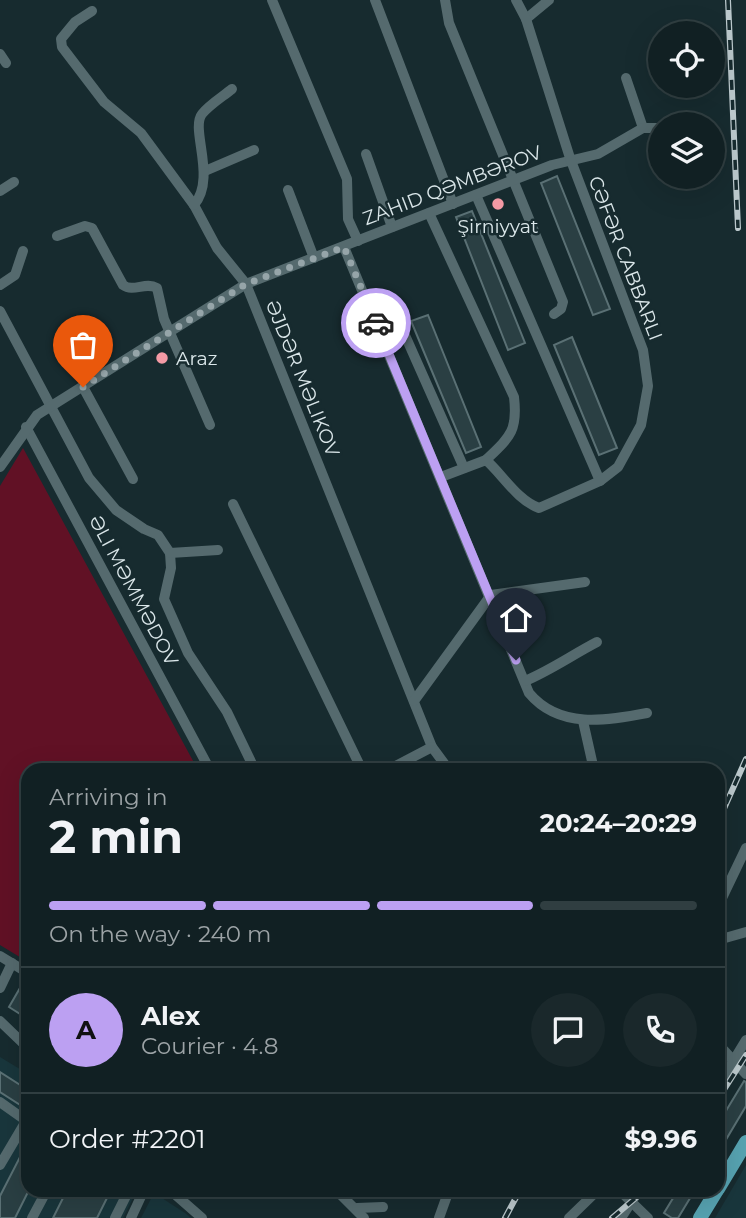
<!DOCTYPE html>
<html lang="en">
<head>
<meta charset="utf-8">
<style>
	body { margin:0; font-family:Montserrat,sans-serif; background:#1a282b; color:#f1f3f6; height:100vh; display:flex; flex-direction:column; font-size:26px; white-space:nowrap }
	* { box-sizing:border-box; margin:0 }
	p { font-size:23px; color:#9ca3a6 }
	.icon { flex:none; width:38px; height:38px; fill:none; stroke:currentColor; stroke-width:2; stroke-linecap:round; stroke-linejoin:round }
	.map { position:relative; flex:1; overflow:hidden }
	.details { position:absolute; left:21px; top:763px; width:704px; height:434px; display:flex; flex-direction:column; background:#112023; border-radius:21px; box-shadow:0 7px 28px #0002,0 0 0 2px #303e41 }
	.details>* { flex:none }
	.fabs { position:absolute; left:648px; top:21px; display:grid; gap:14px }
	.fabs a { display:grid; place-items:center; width:77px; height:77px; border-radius:50%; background:#112023; box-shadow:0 7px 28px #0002,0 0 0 2px #303e41; font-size:35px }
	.pin { position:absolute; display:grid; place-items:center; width:60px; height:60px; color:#fff; margin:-72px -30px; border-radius:50% 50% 50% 0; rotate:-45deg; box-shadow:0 0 7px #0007 }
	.pin .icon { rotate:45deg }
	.courier { position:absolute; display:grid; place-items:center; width:70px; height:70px; margin:-35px; border:5px solid #bca0f2; border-radius:50%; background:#fff; color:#222; box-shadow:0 2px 9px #0007 }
	.overview em { font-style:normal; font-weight:700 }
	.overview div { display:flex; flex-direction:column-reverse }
	.overview { display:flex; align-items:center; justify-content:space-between; height:119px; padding:0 28px }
	h1 { font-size:46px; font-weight:700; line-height:52px }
	.bar { display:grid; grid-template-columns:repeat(4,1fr); gap:10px 7px; align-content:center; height:84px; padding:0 28px }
	.bar i { height:9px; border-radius:5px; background:#303e41 }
	.bar .current { background:#bca0f2 }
	.bar p { grid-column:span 4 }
	.line { display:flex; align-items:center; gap:18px; padding:0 28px; border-top:2px solid #303e41 }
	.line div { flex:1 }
	.round { display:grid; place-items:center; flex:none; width:74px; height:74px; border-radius:37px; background:#1a282b }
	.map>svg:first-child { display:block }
	.built { fill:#19363c }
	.green { fill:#611125 }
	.building { fill:#2a3f43; stroke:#5a7074; stroke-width:2 }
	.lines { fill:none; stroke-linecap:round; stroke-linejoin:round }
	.minor { stroke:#556a6e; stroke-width:10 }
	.major { stroke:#57a3b1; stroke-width:14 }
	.rail-casing { stroke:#bbc8cc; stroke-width:6 }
	.rail { stroke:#172b2f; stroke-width:3.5; stroke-dasharray:10; stroke-linecap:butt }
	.done { stroke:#96a5a9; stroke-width:7; stroke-dasharray:0 12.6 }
	.route { stroke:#bca0f2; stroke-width:9 }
	.poi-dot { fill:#f49aa5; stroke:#172b2f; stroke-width:2.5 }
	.labels { text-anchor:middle; stroke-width:5; stroke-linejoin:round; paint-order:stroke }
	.street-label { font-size:19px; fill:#dbe7ea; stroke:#172b2f }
	.poi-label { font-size:19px; fill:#dbe7ea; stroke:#172b2f }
</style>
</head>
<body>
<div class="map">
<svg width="746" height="1218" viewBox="0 0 746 1218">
	<rect width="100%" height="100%" fill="#172b2f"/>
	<g class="built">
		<path d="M0,1057L28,1074V1190H137L123,1218H0Z"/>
		<path d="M746,1165V1218H715Z"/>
		<path d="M154,1193L185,1213L191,1218H141Z"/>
	</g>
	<path class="green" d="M23,448L198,770H28V962L0,945V486Z"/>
	<g class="building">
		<path d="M557,176L610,309L593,315L541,183Z"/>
		<path d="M472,211L525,343L508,350L456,217Z"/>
		<path d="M428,315L481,447L466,453L411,321Z"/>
		<path d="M572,337L617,448L599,455L554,345Z"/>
		<path d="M20,988L28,993V1019L9,1007Z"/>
		<path d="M0,1072L28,1090V1110L0,1092Z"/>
		<path d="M744,1081L746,1082V1106L718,1153V1124Z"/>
		<path d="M20,1157L28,1161V1192L15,1218H0V1196Z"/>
		<path d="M67,1190H101L109,1194L97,1218H53Z"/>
		<path d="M678,1190H695L678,1218H672L664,1213Z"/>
	</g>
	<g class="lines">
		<g class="minor">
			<path d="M272,0L347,179L348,219L358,241"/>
			<path d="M375,0L453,204"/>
			<path d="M445,0L449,23L563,302L561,309L554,314"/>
			<path d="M92,11L75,22L61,39L62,47L104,102L141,133L194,205L217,248L246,284L432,747L449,770"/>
			<path d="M526,19L549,0"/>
			<path d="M0,54L6,63"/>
			<path d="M626,78L643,128"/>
			<path d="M366,154L392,227"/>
			<path d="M205,171L254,150"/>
			<path d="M288,190L314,258"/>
			<path d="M0,191L14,182"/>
			<path d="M476,195L600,481"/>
			<path d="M194,205C217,178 190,129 202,114C209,105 222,97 232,89"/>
			<path d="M429,213L514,397C518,431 510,437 486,460"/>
			<path d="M57,236L85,226L92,228L123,285C134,293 145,281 157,288L164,319L210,425"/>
			<path d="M344,247L529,693C559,729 606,721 647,713"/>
			<path d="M0,285L15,275L23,251"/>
			<path d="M0,311L89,478L116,510L144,529L158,535L170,553L171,568L164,599L188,653L227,712L255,770"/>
			<path d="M373,317L400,328L404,333L464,468"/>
			<path d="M83,387L133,479"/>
			<path d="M26,427L210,770"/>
			<path d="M0,467L37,415L246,284L552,165L598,154L643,128H660"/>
			<path d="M441,477L486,460C503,475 517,500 539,508L600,481L618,467L641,425L648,386L643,350L570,158L526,19L516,0"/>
			<path d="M233,504L362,770"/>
			<path d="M170,553L218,550"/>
			<path d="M525,681C551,670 572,655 597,642"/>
			<path d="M414,701L491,595L585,582"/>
			<path d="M583,721L594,770"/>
			<path d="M388,770L432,747"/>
			<path d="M718,926L722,898L746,848"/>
			<path d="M718,940L746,932"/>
			<path d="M0,956L28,973"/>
			<path d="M0,988L12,963"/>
			<path d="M0,1021L28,1048"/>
			<path d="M718,1044L746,1074"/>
			<path d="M718,1086L746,1040"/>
			<path d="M0,1102L28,1122"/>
			<path d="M0,1165L26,1121"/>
			<path d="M170,1190L202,1218"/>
			<path d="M336,1190L364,1218"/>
			<path d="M619,1190L648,1218"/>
			<path d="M357,1208L383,1207"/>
			<path d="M32,1218L47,1190"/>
			<path d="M115,1218L129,1190"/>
			<path d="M131,1218L144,1190"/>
			<path d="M439,1218L449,1190"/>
			<path d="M569,1218L598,1190"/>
			<path d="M621,1218L639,1190"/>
		</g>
		<g class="major">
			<path d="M718,1189L746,1142"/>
			<path d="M700,1218L717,1190"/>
		</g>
		<g class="rail-casing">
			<g id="rail">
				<path d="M728,0L738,228"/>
				<path d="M718,822L746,759"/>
				<path d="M718,1099L746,1055"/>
				<path d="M505,1218L520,1190"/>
				<path d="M612,1218L645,1190"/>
			</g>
		</g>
		<use href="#rail" class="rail"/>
	</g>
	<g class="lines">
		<path class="done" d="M83,387L246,284L344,247L376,323"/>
		<path class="route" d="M376,323L516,660"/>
	</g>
	<g class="poi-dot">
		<circle cx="498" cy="204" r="7"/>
		<circle cx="162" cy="358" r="7"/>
	</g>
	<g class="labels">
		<g class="street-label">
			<text transform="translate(452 185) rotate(-21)" y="7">ZAHID QƏMBƏROV</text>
			<text transform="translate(626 258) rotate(69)" y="7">CƏFƏR CABBARLI</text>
			<text transform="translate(303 378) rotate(68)" y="7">ƏJDƏR MƏLIKOV</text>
			<text transform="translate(134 590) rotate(62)" y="7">ƏLI MƏMMƏDOV</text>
		</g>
		<g class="poi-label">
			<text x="498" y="233">Şirniyyat</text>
			<text x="176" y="365" text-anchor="start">Araz</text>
		</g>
	</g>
</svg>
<div class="fabs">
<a><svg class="icon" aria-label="locate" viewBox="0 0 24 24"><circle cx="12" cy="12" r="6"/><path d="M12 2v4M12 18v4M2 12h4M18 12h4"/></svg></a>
<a><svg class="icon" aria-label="layers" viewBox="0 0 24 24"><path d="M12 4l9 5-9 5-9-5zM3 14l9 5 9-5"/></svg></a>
</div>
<div class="pin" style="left:83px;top:387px;background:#ea580c"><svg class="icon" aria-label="bag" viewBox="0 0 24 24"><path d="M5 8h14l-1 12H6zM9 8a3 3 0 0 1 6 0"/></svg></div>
<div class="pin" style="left:516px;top:660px;background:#1f2937"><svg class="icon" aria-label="home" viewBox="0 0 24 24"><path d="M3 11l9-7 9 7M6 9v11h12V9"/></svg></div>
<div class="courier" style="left:376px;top:323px"><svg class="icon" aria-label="car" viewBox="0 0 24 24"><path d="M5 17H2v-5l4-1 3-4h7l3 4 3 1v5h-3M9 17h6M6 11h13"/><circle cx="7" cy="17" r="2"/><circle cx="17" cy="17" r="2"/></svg></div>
<section class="details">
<div class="overview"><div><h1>2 min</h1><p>Arriving in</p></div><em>20:24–20:29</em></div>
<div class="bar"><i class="current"></i><i class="current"></i><i class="current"></i><i></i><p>On the way · 240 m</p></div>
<div class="line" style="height:126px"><b class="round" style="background:#bca0f2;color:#111">A</b><div><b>Alex</b><p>Courier · 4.8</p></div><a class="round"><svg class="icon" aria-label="chat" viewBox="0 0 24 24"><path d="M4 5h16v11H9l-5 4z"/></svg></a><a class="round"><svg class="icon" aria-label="phone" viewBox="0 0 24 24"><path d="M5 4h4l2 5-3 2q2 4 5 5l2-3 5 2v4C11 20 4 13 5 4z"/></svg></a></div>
<div class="line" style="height:91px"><div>Order #2201</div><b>$9.96</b></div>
</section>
</div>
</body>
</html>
